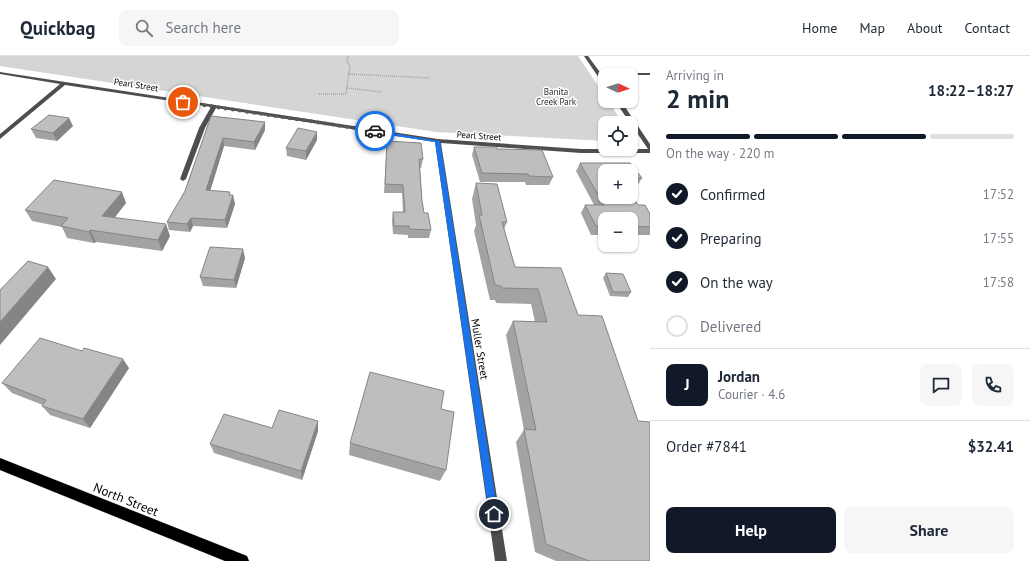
<!DOCTYPE html>
<html lang="en">
<head>
<meta charset="utf-8">
<style>
	body { margin:0; font-family:"PT Sans",sans-serif; background:#f6f6f7; color:#1f2937; height:100vh; display:flex; flex-direction:column; font-size:15px; white-space:nowrap }
	* { box-sizing:border-box; margin:0 }
	p { font-size:13px; color:#747a83 }
	.icon { flex:none; width:22px; height:22px; fill:none; stroke:currentColor; stroke-width:2; stroke-linecap:round; stroke-linejoin:round }
	.map { position:relative; flex:1; overflow:hidden }
	.sheet { display:flex; flex-direction:column; background:#fff; width:380px }
	.sheet>* { flex:none }
	.needle { width:26px; rotate:93deg }
	.tools { position:absolute; left:598px; top:12px; display:grid; gap:8px }
	.tools a { display:grid; place-items:center; width:40px; height:40px; border-radius:8px; background:#fff; box-shadow:0 1px 3px #0004; font-size:20px }
	.pin { position:absolute; display:grid; place-items:center; width:34px; height:34px; color:#fff; margin:-17px; border:2px solid #fff; border-radius:50%; box-shadow:0 1px 4px #0007 }
	.courier { position:absolute; display:grid; place-items:center; width:40px; height:40px; margin:-20px; border:3px solid #1a73e8; border-radius:50%; background:#fff; color:#222; box-shadow:0 1px 5px #0007 }
	.headline em { font-style:normal; font-weight:600 }
	.headline div { display:flex; flex-direction:column-reverse }
	.headline { display:flex; align-items:center; justify-content:space-between; height:68px; padding:0 16px }
	h1 { font-size:26px; font-weight:600; line-height:30px }
	.bar { display:grid; grid-template-columns:repeat(4,1fr); gap:6px 4px; align-content:center; height:48px; padding:0 16px }
	.bar i { height:5px; border-radius:3px; background:#e0e1e3 }
	.bar .on { background:#111827 }
	.bar p { grid-column:span 4 }
	.line { display:flex; align-items:center; gap:10px; padding:0 16px; border-top:1px solid #e0e1e3 }
	.line div { flex:1 }
	.round { display:grid; place-items:center; flex:none; width:42px; height:42px; border-radius:8px; background:#f6f6f7 }
	ol { padding:0 16px; list-style:none }
	li { display:flex; align-items:center; gap:12px; height:44px }
	li p { margin-inline-start:auto }
	li .icon { padding:4px; border-radius:50%; background:#111827; color:#fff; stroke-width:4 }
	li:last-child { color:#747a83 }
	li i { width:22px; height:22px; border:2px solid #e0e1e3; border-radius:50% }
	.cta { display:flex; gap:8px; margin-top:auto; padding:8px 16px }
	.cta a { flex:1; height:46px; border-radius:8px; background:#111827; color:#fff; font-size:16px; font-weight:600; line-height:46px; text-align:center }
	.cta a+a { background:#f6f6f7; color:#1f2937 }
	header { display:flex; align-items:center; gap:24px; box-sizing:border-box; height:56px; padding:0 20px; background:#fff; border-bottom:1px solid #e0e1e3 }
	header strong { font-size:19px }
	nav { display:flex; gap:22px; margin-inline-start:auto; font-size:14px }
	.search { width:280px; height:36px; background:#f6f6f7; display:flex; align-items:center; gap:10px; box-sizing:border-box; padding:0 14px; border-radius:8px; color:#747a83; font-size:15px }
	main { display:flex; flex:1; min-height:0 }
	.map>svg:first-child { display:block }
	.green { fill:#d5d5d5 }
	.lines { fill:none; stroke-linecap:round; stroke-linejoin:round }
	.primary-casing { stroke:#dbdbdb; stroke-width:1 }
	.path { stroke:#707070; stroke-width:1.5; stroke-dasharray:0.5 1.5; stroke-linecap:butt }
	.minor { fill:#4e4e4e; fill-rule:evenodd }
	.tertiary { fill:#4e4e4e; fill-rule:evenodd }
	.primary { fill:#000; fill-rule:evenodd }
	.wall { fill:#a3a3a3 }
	.shaded-wall { fill:#858585 }
	.building { fill:#bebebe; stroke:#858585 }
	.route { fill:#1a73e8 }
	.done { stroke:#595959; stroke-width:4; stroke-dasharray:0 7.2 }
	.labels { text-anchor:middle; stroke-width:3; stroke-linejoin:round; paint-order:stroke }
	.far-street-label { font-size:9px; fill:#000; stroke:#fff }
	.far-park-label { font-size:9px; fill:#2c2c2c; stroke:#fff }
	.street-label { font-size:11px; fill:#000; stroke:#fff }
	.near-street-label { font-size:13px; fill:#000; stroke:#fff }
</style>
</head>
<body>
<header>
<strong>Quickbag</strong>
<div class="search"><svg class="icon" aria-label="search" viewBox="0 0 24 24"><circle cx="10" cy="10" r="6"/><path d="M15 15l6 6"/></svg>Search here</div>
<nav><a>Home</a><a>Map</a><a>About</a><a>Contact</a></nav>
</header>
<main>
<div class="map">
<svg width="650" height="505" viewBox="0 0 650 505">
	<rect width="100%" height="100%" fill="#fff"/>
	<path class="green" d="M0,0H578L605,40V45H608L623,67H605V85L436,76L0,10Z"/>
	<g class="lines">
		<g class="primary-casing">
			<path id="primary" d="M0,402L242,498L247,500L249,505H225L0,414Z"/>
		</g>
		<g class="path">
			<path d="M348,18L430,22"/>
			<path d="M347,32L382,36"/>
			<path d="M319,38H346L350,10L347,6L348,0"/>
		</g>
		<g class="minor">
			<path d="M0,16L438,83L581,93H650V97H581L441,87L507,505H495L435,86L216,52L205,72L186,123L183,125L180,123L199,72L211,51L65,29L0,83V78L60,28L0,18Z"/>
			<path d="M597,17H650V19H599L597,18Z"/>
		</g>
		<g class="tertiary">
			<path d="M584,0H588L605,23V29L603,28Z"/>
			<path d="M615,45H621L650,88V94L648,93Z"/>
		</g>
		<use href="#primary" class="primary"/>
	</g>
	<g class="wall">
		<path d="M211,60L265,74L255,94L224,90L210,135L231,139L235,148L227,172L193,170L190,176L169,174L167,166L185,135Z"/>
		<path d="M73,70L57,85L36,82L31,73Z"/>
		<path d="M317,76V84L306,104L287,100L286,92Z"/>
		<path d="M387,85L423,103L421,112H420L422,145L424,157L431,174L429,182H408V179L393,178L392,165L393,156H403L402,137H384Z"/>
		<path d="M474,91L497,93L553,121L549,129H526L525,126H480L472,99Z"/>
		<path d="M580,107H630L642,122L637,130H631V115H605V141H631V138L638,149H645L650,158V179H631V163H605V179H591L581,157L585,149H594L576,115Z"/>
		<path d="M476,127L507,166L504,173L515,211L561,212L650,505H556L535,496L516,386L524,374L506,279L513,265L535,266L531,248L496,247L495,244H490L474,175L476,169L472,143Z"/>
		<path d="M126,147L115,161L170,180L162,195L96,186L94,187L67,182L62,171L32,165L25,154Z"/>
		<path d="M245,202L236,232L203,230L200,221Z"/>
		<path d="M606,217L631,236L628,241L610,240L603,222Z"/>
		<path d="M129,312L90,372L50,359L42,350L43,349L12,337L2,327Z"/>
		<path d="M441,353L446,414L440,425L349,399L350,387Z"/>
		<path d="M318,365V375L302,424L214,397L210,388L272,372Z"/>
	</g>
	<g class="shaded-wall">
		<path d="M69,62L73,70L57,85L53,77Z"/>
		<path d="M265,66V74L255,94L254,86Z"/>
		<path d="M317,76V84L306,104V95Z"/>
		<path d="M223,82L224,90L208,142L206,134Z"/>
		<path d="M122,136L126,147L107,171L102,160Z"/>
		<path d="M233,139L235,148L227,172L225,164Z"/>
		<path d="M191,162L193,170L190,176L187,168Z"/>
		<path d="M166,168L170,180L162,195L158,184Z"/>
		<path d="M90,174L96,186L94,187L89,176Z"/>
		<path d="M243,193L245,202L236,232L234,224Z"/>
		<path d="M48,211L56,223L0,289V266Z"/>
		<path d="M123,303L129,312L90,372L83,363Z"/>
		<path d="M318,365V375L302,424L301,415Z"/>
	</g>
	<g class="building">
		<path d="M49,59L69,62L53,77L31,73Z"/>
		<path d="M211,60L265,66L254,86L223,82L206,134L230,136L229,139H233L225,164L191,162L187,168L167,166L185,135Z"/>
		<path d="M298,72L317,76L306,95L286,92Z"/>
		<path d="M387,85L421,87L423,103H419L422,145L424,157H428L431,174L409,173V170H394L393,156H405L403,129L385,128Z"/>
		<path d="M474,91H496L497,93L542,94L553,121L529,120L528,118L482,117Z"/>
		<path d="M580,107H630L642,122H631V115H605V141H631V138L638,149H645L650,158V171L631,170V163H605V170H596L585,149H604Z"/>
		<path d="M54,124L122,136L102,160L166,168L158,184L90,174L89,176L61,170L68,162L25,154Z"/>
		<path d="M476,127L497,128L507,166H502L515,211L561,212L578,259L602,260L638,365L650,366V505H589L546,488L524,373L536,374L513,265L547,266L538,233L502,232L501,230L495,229L479,159H482Z"/>
		<path d="M210,191L243,193L234,224L200,221Z"/>
		<path d="M28,205L48,211L0,266V234Z"/>
		<path d="M606,217L623,218L631,236H613Z"/>
		<path d="M40,282L82,295L84,292L123,303L83,363L42,350L46,344L2,327Z"/>
		<path d="M370,316L444,335L441,353L454,356L446,414L350,387Z"/>
		<path d="M279,354L318,365L301,415L210,388L224,358L272,372Z"/>
	</g>
	<path class="route" d="M373,74L440,85L498,458L494,463L489,458L435,86L375,77Z"/>
	<g class="lines">
		<path class="done" d="M183,46L375,75"/>
	</g>
	<g class="labels">
		<g class="far-street-label">
			<text transform="translate(136 29) rotate(9)" y="3">Pearl Street</text>
			<text transform="translate(479 80) rotate(4)" y="3">Pearl Street</text>
		</g>
		<g class="far-park-label">
			<text x="556" y="39">Banita<tspan x="556" dy="10">Creek Park</tspan></text>
		</g>
		<g class="street-label">
			<text transform="translate(480 293) rotate(81)" y="4">Muller Street</text>
		</g>
		<g class="near-street-label">
			<text transform="translate(126 443) rotate(22)" y="5">North Street</text>
		</g>
	</g>
</svg>
<div class="tools">
<a><svg class="needle" viewBox="-14 -14 28 28"><path d="M0-13l5 13h-10z" fill="#e53935"/><path d="M0 13l5-13h-10z" fill="#747a83"/></svg></a>
<a><svg class="icon" aria-label="locate" viewBox="0 0 24 24"><circle cx="12" cy="12" r="6"/><path d="M12 2v4M12 18v4M2 12h4M18 12h4"/></svg></a>
<a>+</a>
<a>−</a>
</div>
<div class="pin" style="left:183px;top:46px;background:#ea580c"><svg class="icon" aria-label="bag" viewBox="0 0 24 24"><path d="M5 8h14l-1 12H6zM9 8a3 3 0 0 1 6 0"/></svg></div>
<div class="pin" style="left:494px;top:458px;background:#1f2937"><svg class="icon" aria-label="home" viewBox="0 0 24 24"><path d="M3 11l9-7 9 7M6 9v11h12V9"/></svg></div>
<div class="courier" style="left:375px;top:75px"><svg class="icon" aria-label="car" viewBox="0 0 24 24"><path d="M5 17H2v-5l4-1 3-4h7l3 4 3 1v5h-3M9 17h6M6 11h13"/><circle cx="7" cy="17" r="2"/><circle cx="17" cy="17" r="2"/></svg></div>
</div>
<section class="sheet">
<div class="headline"><div><h1>2 min</h1><p>Arriving in</p></div><em>18:22–18:27</em></div>
<div class="bar"><i class="on"></i><i class="on"></i><i class="on"></i><i></i><p>On the way · 220 m</p></div>
<ol>
<li><svg class="icon" aria-label="check" viewBox="0 0 24 24"><path d="M5 12l5 5 9-10"/></svg>Confirmed<p>17:52</p></li>
<li><svg class="icon" aria-label="check" viewBox="0 0 24 24"><path d="M5 12l5 5 9-10"/></svg>Preparing<p>17:55</p></li>
<li><svg class="icon" aria-label="check" viewBox="0 0 24 24"><path d="M5 12l5 5 9-10"/></svg>On the way<p>17:58</p></li>
<li><i></i>Delivered</li>
</ol>
<div class="line" style="height:72px"><b class="round" style="background:#111827;color:#fff">J</b><div><b>Jordan</b><p>Courier · 4.6</p></div><a class="round"><svg class="icon" aria-label="chat" viewBox="0 0 24 24"><path d="M4 5h16v11H9l-5 4z"/></svg></a><a class="round"><svg class="icon" aria-label="phone" viewBox="0 0 24 24"><path d="M5 4h4l2 5-3 2q2 4 5 5l2-3 5 2v4C11 20 4 13 5 4z"/></svg></a></div>
<div class="line" style="height:52px"><div>Order #7841</div><b>$32.41</b></div>
<div class="cta"><a>Help</a><a>Share</a></div>
</section>
</main>
</body>
</html>
